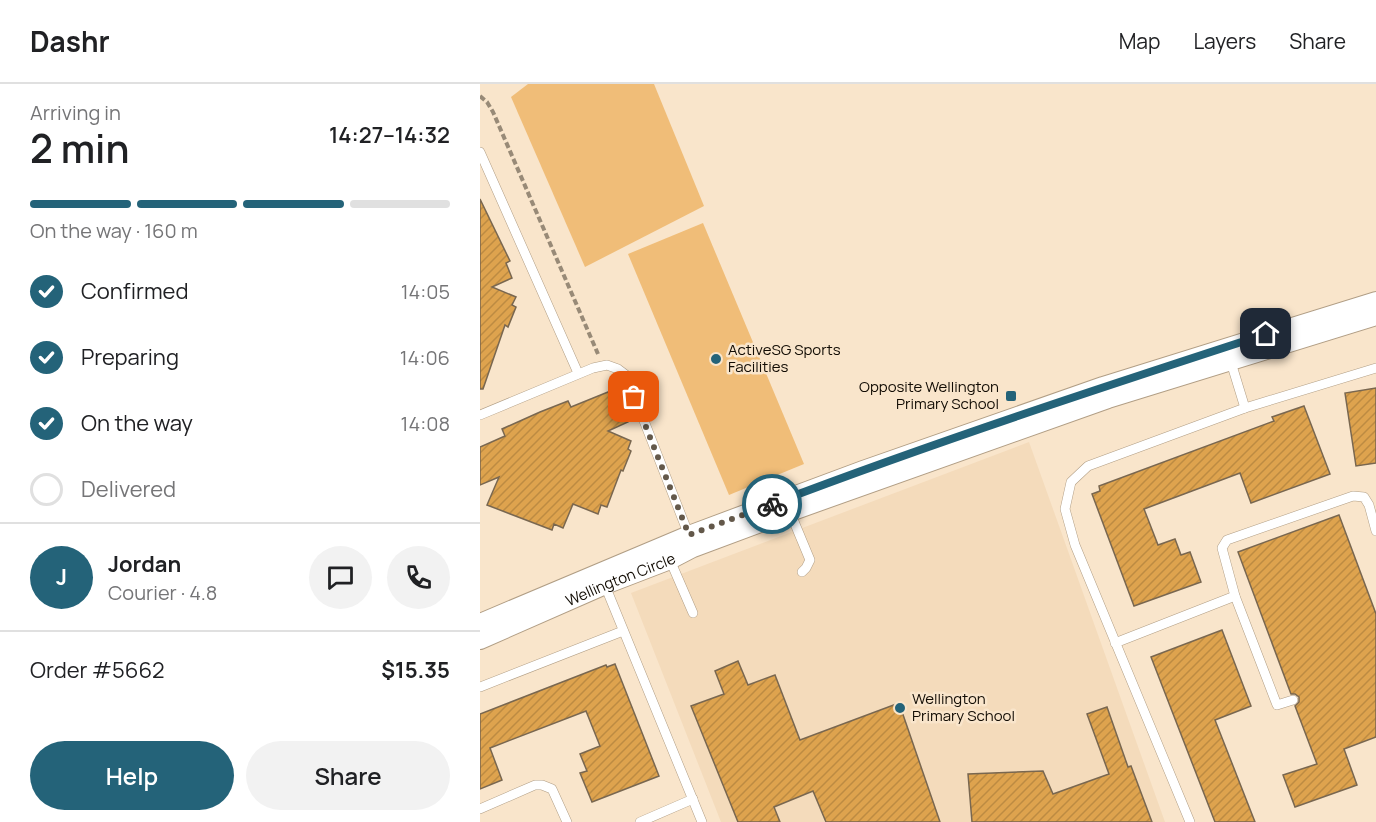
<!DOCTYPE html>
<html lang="en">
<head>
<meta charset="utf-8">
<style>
	body { margin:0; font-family:Manrope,sans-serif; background:#f2f2f2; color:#202124; height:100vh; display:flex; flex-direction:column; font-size:22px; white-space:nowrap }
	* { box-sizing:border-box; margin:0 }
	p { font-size:20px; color:#757577 }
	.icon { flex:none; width:33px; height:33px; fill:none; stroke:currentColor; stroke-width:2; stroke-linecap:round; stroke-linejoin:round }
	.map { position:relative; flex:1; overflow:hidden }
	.panel { display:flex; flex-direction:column; background:#fff; width:480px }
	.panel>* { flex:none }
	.pin { position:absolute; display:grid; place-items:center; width:51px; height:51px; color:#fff; margin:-26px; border-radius:12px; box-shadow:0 3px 9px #0006 }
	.courier { position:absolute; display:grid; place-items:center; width:60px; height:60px; margin:-30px; border:4px solid #246379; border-radius:50%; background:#fff; color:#222; box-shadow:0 2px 8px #0007 }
	.headline em { font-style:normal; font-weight:600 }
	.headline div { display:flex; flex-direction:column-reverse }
	.headline { display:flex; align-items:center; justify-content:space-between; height:102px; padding:0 30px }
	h1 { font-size:39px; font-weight:600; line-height:45px }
	.bar { display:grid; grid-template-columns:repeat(4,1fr); gap:9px 6px; align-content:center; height:72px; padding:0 30px }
	.bar i { height:8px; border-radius:4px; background:#e0e0e0 }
	.bar .selected { background:#246379 }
	.bar p { grid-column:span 4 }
	.line { display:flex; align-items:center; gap:15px; padding:0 30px; border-top:2px solid #e0e0e0 }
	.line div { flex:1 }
	.round { display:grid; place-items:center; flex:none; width:63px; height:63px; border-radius:32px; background:#f2f2f2 }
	ol { padding:0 30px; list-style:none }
	li { display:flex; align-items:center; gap:18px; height:66px }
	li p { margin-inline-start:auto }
	li .icon { padding:6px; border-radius:50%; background:#246379; color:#fff; stroke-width:4 }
	li:last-child { color:#757577 }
	li i { width:33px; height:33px; border:3px solid #e0e0e0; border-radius:50% }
	.primary-button { display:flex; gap:12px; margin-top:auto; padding:12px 30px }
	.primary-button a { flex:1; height:69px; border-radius:36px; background:#246379; color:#fff; font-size:24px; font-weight:600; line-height:69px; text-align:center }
	.primary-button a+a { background:#f2f2f2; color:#202124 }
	header { display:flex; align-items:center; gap:36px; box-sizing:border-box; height:84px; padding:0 30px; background:#fff; border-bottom:2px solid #e0e0e0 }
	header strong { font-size:28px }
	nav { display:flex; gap:33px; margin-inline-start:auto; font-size:21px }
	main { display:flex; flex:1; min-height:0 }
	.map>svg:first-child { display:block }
	.built { fill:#f4dbbb }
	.grass { fill:#f0bd78 }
	.building { fill:url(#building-hatch); stroke:#796750; stroke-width:1.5 }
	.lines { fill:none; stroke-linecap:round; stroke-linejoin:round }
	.lane-casing { stroke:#b19e85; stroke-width:10 }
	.street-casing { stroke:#b19e85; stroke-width:20 }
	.path { stroke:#988a77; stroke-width:4; stroke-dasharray:6 3; stroke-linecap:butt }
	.lane { stroke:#fff; stroke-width:9 }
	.street { stroke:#fff; stroke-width:18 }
	.done { stroke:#63584a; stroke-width:6; stroke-dasharray:0 10.8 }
	.route { stroke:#246379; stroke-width:8 }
	.poi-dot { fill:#246379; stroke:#f9e5cb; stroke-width:2 }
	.labels { text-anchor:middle; stroke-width:5; stroke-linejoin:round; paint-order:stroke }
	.poi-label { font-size:15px; fill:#120c04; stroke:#f9e5cb; text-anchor:start }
	.street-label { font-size:15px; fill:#120c04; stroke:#f9e5cb }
</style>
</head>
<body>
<header>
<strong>Dashr</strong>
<nav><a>Map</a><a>Layers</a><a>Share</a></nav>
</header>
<main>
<section class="panel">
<div class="headline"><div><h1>2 min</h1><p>Arriving in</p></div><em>14:27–14:32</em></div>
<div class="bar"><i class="selected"></i><i class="selected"></i><i class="selected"></i><i></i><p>On the way · 160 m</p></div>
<ol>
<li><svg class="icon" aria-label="check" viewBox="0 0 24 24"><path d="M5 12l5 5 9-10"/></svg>Confirmed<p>14:05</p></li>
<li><svg class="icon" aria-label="check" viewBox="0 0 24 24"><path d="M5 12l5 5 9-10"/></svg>Preparing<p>14:06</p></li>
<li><svg class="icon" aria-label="check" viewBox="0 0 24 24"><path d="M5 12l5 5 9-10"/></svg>On the way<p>14:08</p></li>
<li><i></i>Delivered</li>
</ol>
<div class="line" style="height:108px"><b class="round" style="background:#246379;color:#fff">J</b><div><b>Jordan</b><p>Courier · 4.8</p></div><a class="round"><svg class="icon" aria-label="chat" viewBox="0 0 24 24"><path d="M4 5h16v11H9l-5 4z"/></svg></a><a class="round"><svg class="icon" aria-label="phone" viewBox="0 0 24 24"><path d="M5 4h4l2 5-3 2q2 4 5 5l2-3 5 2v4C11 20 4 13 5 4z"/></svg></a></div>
<div class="line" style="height:78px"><div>Order #5662</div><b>$15.35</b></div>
<div class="primary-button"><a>Help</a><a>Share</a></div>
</section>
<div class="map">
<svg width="896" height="738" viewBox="0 0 896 738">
	<defs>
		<pattern id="building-hatch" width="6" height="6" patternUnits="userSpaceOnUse" patternTransform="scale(1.5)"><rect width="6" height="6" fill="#dea34e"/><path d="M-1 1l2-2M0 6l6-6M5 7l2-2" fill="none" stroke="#bd8b42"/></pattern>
	</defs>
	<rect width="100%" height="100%" fill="#f9e5cb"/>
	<path class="built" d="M549,358L685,738H241L151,509Z"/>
	<g class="grass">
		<path d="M48,0H174L224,122L105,183L31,13Z"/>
		<path d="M223,139L324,380L249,411L148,170Z"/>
	</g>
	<g class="building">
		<path d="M0,115L30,177L26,179L32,194L12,203L36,213L32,221L36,223L28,243L25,241L3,305H0Z"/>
		<path d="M896,304V379L876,382L865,309Z"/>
		<path d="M128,308L130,312L135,310L148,338L128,347L151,357L148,365L151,367L143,387L141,386L127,423L121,421L118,430L93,420L83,444L74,440L72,446L7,421L19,393L0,401V363L25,352L22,345L60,328L88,317L91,323Z"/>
		<path d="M824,322L850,390L771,419L760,389L664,425L678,461L695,455L701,471L710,468L721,498L654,522L612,410L620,407L619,402L794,337L792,333Z"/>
		<path d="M859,431L896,530V653L864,665L877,701L815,723L803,691L837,680L815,622L819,618V613L815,610H811L758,468Z"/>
		<path d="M742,546L771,622L735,636L775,738H735L671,573Z"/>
		<path d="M258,577L268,601L295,591L320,656L419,619L460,738H346L333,707L294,723L300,738H258L211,622L244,610L235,587Z"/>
		<path d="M135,580L179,692L112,718L100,689L107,687L100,670L120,662L106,627L10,664L22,696L0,705V630L126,581L127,583Z"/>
		<path d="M627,623L648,683L651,682L672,738H492L488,690L563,687L573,710L629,690L607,630Z"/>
	</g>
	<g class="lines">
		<g class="lane-casing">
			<g id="lane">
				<path d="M0,68L98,289"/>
				<path d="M750,275L765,324"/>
				<path d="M0,331L113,284L127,281L138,285L146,291L210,454"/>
				<path d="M310,428L330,476L326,484L322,488"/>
				<path d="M190,476L213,529"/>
				<path d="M124,499L222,738"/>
				<path d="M635,559L755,512"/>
				<path d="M0,603L143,547"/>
				<path d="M813,616L797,621L755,512L742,464L747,456L873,412L884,413L889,421L896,447"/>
				<path d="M0,725L55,701H62L72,705L87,738"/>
				<path d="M160,738L213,715"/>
				<path d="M710,738L595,461L585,425L591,398L608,382L765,324L896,284"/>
			</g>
		</g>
		<g class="street-casing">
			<g id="street">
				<path d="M0,539L209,451L383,386L623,302L896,217"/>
				<path id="s1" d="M0,556L125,501L190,476L213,464L310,428L628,315L896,232"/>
			</g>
		</g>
		<path class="path" d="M0,12L7,18L13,28L118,270"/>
		<use href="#lane" class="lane"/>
		<use href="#street" class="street"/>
	</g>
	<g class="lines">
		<path class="done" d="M154,313L209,451L292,420"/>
		<path class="route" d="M292,420C455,358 620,304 786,250"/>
	</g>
	<g class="poi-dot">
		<circle cx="236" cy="275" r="6"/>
		<rect x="525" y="306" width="12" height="12" rx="3"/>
		<circle cx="420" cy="624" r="6"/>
	</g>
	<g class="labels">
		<g class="poi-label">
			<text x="248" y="271">ActiveSG Sports<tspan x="248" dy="17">Facilities</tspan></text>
			<text x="519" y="308" text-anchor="end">Opposite Wellington<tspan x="519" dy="17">Primary School</tspan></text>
			<text x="432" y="620">Wellington<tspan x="432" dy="17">Primary School</tspan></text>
		</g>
		<g class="street-label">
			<text dy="5" stroke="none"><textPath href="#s1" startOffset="153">Wellington Circle</textPath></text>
		</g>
	</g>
</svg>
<div class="pin" style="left:154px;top:313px;background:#ea580c"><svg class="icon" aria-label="bag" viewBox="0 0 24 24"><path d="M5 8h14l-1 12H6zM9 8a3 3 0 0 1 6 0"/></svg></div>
<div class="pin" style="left:786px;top:250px;background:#1f2937"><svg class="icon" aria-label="home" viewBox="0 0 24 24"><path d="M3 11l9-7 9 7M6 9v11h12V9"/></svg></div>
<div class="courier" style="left:292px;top:420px"><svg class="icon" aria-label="bike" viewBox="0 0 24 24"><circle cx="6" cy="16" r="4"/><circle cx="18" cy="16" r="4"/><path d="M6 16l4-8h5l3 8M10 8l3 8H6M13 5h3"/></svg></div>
</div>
</main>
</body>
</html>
